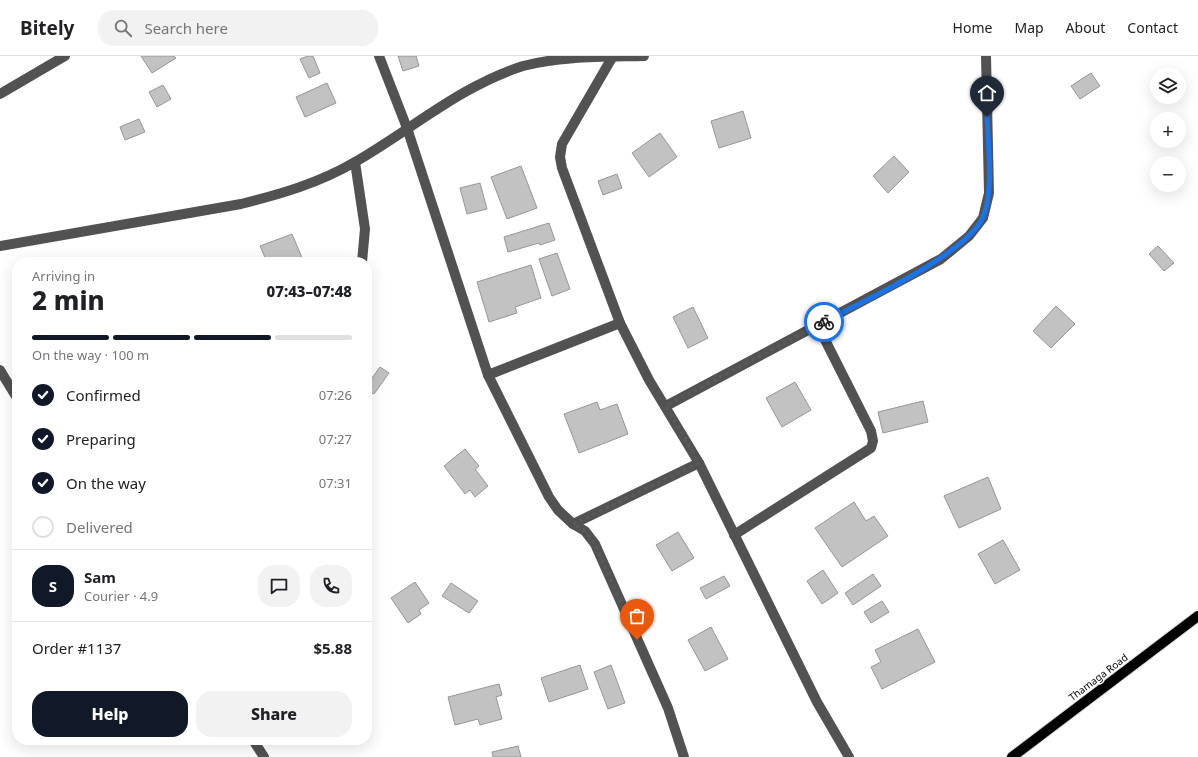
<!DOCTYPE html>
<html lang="en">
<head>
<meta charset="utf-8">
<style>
	body { margin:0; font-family:"Noto Sans",sans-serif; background:#f2f2f2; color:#202124; height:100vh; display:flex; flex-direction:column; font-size:15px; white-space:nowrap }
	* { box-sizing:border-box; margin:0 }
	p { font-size:13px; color:#757577 }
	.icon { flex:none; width:22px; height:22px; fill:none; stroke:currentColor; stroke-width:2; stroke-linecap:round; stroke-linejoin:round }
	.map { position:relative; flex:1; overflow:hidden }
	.panel { position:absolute; left:12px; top:201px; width:360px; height:488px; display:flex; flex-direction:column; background:#fff; border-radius:16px; box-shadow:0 4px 16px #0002 }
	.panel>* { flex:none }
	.buttons { position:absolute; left:1150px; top:12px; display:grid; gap:8px }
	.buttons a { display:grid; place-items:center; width:36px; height:36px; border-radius:50%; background:#fff; box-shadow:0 4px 16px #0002; font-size:20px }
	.pin { position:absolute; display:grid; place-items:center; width:34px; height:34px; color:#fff; margin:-41px -17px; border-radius:50% 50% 50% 0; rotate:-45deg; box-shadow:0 0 4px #0007 }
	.pin .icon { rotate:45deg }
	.courier { position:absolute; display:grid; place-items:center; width:40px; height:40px; margin:-20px; border:3px solid #1a73e8; border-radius:50%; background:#fff; color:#222; box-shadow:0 1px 5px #0007 }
	.head em { font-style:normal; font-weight:800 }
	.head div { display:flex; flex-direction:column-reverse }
	.head { display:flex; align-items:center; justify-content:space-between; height:68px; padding:0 20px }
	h1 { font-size:26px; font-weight:800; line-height:30px }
	.bar { display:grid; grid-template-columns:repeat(4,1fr); gap:6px 4px; align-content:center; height:48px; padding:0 20px }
	.bar i { height:5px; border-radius:3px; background:#e0e0e0 }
	.bar .active { background:#111827 }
	.bar p { grid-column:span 4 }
	.line { display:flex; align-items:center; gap:10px; padding:0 20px; border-top:1px solid #e0e0e0 }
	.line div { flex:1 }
	.round { display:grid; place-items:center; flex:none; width:42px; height:42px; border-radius:16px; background:#f2f2f2 }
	ol { padding:0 20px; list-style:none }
	li { display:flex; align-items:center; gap:12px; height:44px }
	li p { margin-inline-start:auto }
	li .icon { padding:4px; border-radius:50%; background:#111827; color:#fff; stroke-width:4 }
	li:last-child { color:#757577 }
	li i { width:22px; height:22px; border:2px solid #e0e0e0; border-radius:50% }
	.action { display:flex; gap:8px; margin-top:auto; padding:8px 20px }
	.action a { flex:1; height:46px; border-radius:16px; background:#111827; color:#fff; font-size:16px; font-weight:800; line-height:46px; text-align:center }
	.action a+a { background:#f2f2f2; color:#202124 }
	header { display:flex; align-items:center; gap:24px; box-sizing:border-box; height:56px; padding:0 20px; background:#fff; border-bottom:1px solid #e0e0e0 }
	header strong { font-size:19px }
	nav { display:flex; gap:22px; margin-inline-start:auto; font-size:14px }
	.search { width:280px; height:36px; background:#f2f2f2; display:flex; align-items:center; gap:10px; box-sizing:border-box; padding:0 14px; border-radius:16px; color:#757577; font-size:15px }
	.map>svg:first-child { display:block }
	.building { fill:#c2c2c2; stroke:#969696 }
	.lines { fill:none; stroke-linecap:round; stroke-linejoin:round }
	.major-casing { stroke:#dbdbdb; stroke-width:12 }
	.minor { stroke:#525252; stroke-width:10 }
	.major { stroke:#000; stroke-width:10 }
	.done { stroke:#595959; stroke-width:4; stroke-dasharray:0 7.2 }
	.route { stroke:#1a73e8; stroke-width:5 }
	.labels { text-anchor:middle; stroke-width:3; stroke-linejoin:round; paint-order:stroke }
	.street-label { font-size:10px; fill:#000; stroke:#fff }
</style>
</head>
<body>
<header>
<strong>Bitely</strong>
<div class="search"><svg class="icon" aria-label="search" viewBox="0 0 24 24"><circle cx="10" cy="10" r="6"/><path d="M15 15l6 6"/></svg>Search here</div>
<nav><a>Home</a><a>Map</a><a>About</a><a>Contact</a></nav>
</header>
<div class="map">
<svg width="1198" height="701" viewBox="0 0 1198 701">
	<rect width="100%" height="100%" fill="#fff"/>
	<g class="building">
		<path d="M141,0H174L176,2L152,17Z"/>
		<path d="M308,0H313L320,17L309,22L300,3Z"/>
		<path d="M398,0H416L419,10L403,15Z"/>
		<path d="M1091,17L1100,30L1080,43L1071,30Z"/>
		<path d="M327,27L336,47L305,61L296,41Z"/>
		<path d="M163,29L171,43L157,51L149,36Z"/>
		<path d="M743,55L751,82L719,92L711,65Z"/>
		<path d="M139,63L145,76L125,84L120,71Z"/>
		<path d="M660,77L677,101L649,121L632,97Z"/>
		<path d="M894,100L909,116L888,137L873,120Z"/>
		<path d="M521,110L537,152L507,163L491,121Z"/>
		<path d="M617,118L622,132L603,139L598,125Z"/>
		<path d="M480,127L487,153L467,158L460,132Z"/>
		<path d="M549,167L555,184L540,189L539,187L508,196L504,181Z"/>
		<path d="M292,178L303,204L298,206H267L260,190Z"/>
		<path d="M1158,190L1174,207L1164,215L1149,198Z"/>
		<path d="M557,197L570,233L552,240L539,203Z"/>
		<path d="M531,209L541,242L515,251L517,257L489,266L477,226Z"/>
		<path d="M1056,250L1075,268L1051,292L1033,275Z"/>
		<path d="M693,251L708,282L688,292L673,261Z"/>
		<path d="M380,311L389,317L374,338L367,334V329Z"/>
		<path d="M795,326L811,354L782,371L766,342Z"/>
		<path d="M923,345L928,366L883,377L878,356Z"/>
		<path d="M597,346L600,354L617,348L628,378L579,397L564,358Z"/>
		<path d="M465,393L479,410L475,413L488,430L475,441L470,434L465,438L444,410Z"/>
		<path d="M988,421L1001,453L959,472L944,440Z"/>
		<path d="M854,446L866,465L874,460L888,480L842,511L815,472Z"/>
		<path d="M678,476L694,502L672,515L656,489Z"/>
		<path d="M1003,484L1020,514L995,528L978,498Z"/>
		<path d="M823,514L838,537L822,548L807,525Z"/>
		<path d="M873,518L881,530L853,549L845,537Z"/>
		<path d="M724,520L730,530L706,543L700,532Z"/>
		<path d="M415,526L429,547L419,554L421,558L408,567L391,542Z"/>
		<path d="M451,527L478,545L469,557L442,540Z"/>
		<path d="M882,545L889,556L871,567L864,556Z"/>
		<path d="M711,571L728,603L705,615L688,584Z"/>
		<path d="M918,573L935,606L882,633L871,611L881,606L875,594Z"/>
		<path d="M580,609L588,633L549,646L541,622Z"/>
		<path d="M611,609L625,647L608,653L594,616Z"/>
		<path d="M499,628L502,639L496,641L502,663L480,669L478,663L455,669L448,641Z"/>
		<path d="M518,690L521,701H493L492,696Z"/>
	</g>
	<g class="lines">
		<g class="major-casing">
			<path id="major" d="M1012,701L1198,560"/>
		</g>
		<g class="minor">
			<path d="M379,0L407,72L488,319L549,441L558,454L573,468L585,475L595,488L668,652L684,701"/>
			<path d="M613,0L562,88L560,101L562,112L620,267L649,324L699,407L817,646L849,701"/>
			<path d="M0,38L65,0"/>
			<path d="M355,106L365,173L362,206"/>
			<path d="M0,190L241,148C281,138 319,127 355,106C411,74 460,30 523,10C561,0 604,1 644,0"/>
			<path d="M0,314L17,342"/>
			<path d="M488,319L620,267"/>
			<path d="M666,350L941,203L969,180L983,162L989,137L986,0"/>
			<path d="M573,468L699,407"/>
			<path d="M734,479L871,392L873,385L871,375L818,270"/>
			<path d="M253,684L264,701"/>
		</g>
		<use href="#major" class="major"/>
	</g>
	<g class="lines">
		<path class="done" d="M637,584L595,488L585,475L573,468L699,407L666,350L824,266"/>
		<path class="route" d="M824,266C862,246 967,198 983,161C994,137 988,88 987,61"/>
	</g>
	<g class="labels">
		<g class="street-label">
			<text transform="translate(1098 621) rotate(-37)" y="4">Thamaga Road</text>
		</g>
	</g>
</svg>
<div class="buttons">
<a><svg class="icon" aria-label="layers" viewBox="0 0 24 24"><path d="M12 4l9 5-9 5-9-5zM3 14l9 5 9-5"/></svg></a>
<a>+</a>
<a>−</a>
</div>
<div class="pin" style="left:637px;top:584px;background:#ea580c"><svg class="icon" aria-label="bag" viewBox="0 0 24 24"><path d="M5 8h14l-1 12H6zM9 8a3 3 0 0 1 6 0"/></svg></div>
<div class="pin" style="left:987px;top:61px;background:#1f2937"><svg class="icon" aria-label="home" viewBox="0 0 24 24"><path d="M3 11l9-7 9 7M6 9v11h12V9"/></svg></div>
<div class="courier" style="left:824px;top:266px"><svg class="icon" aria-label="bike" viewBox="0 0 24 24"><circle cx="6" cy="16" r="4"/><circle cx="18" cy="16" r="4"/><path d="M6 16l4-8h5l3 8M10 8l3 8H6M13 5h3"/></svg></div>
<section class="panel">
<div class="head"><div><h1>2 min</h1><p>Arriving in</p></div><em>07:43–07:48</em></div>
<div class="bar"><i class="active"></i><i class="active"></i><i class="active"></i><i></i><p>On the way · 100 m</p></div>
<ol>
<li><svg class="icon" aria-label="check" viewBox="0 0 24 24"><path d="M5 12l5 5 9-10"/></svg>Confirmed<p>07:26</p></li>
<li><svg class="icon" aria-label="check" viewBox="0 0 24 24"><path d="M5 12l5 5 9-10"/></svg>Preparing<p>07:27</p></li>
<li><svg class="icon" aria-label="check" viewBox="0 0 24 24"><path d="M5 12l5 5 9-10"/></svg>On the way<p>07:31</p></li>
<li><i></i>Delivered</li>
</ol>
<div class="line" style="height:72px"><b class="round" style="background:#111827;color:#fff">S</b><div><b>Sam</b><p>Courier · 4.9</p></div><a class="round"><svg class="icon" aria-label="chat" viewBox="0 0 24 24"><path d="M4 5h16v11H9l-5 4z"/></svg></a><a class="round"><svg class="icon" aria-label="phone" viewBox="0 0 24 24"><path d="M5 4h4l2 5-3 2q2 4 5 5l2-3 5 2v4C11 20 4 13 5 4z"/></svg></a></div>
<div class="line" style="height:52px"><div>Order #1137</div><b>$5.88</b></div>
<div class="action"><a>Help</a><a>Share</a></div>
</section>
</div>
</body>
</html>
